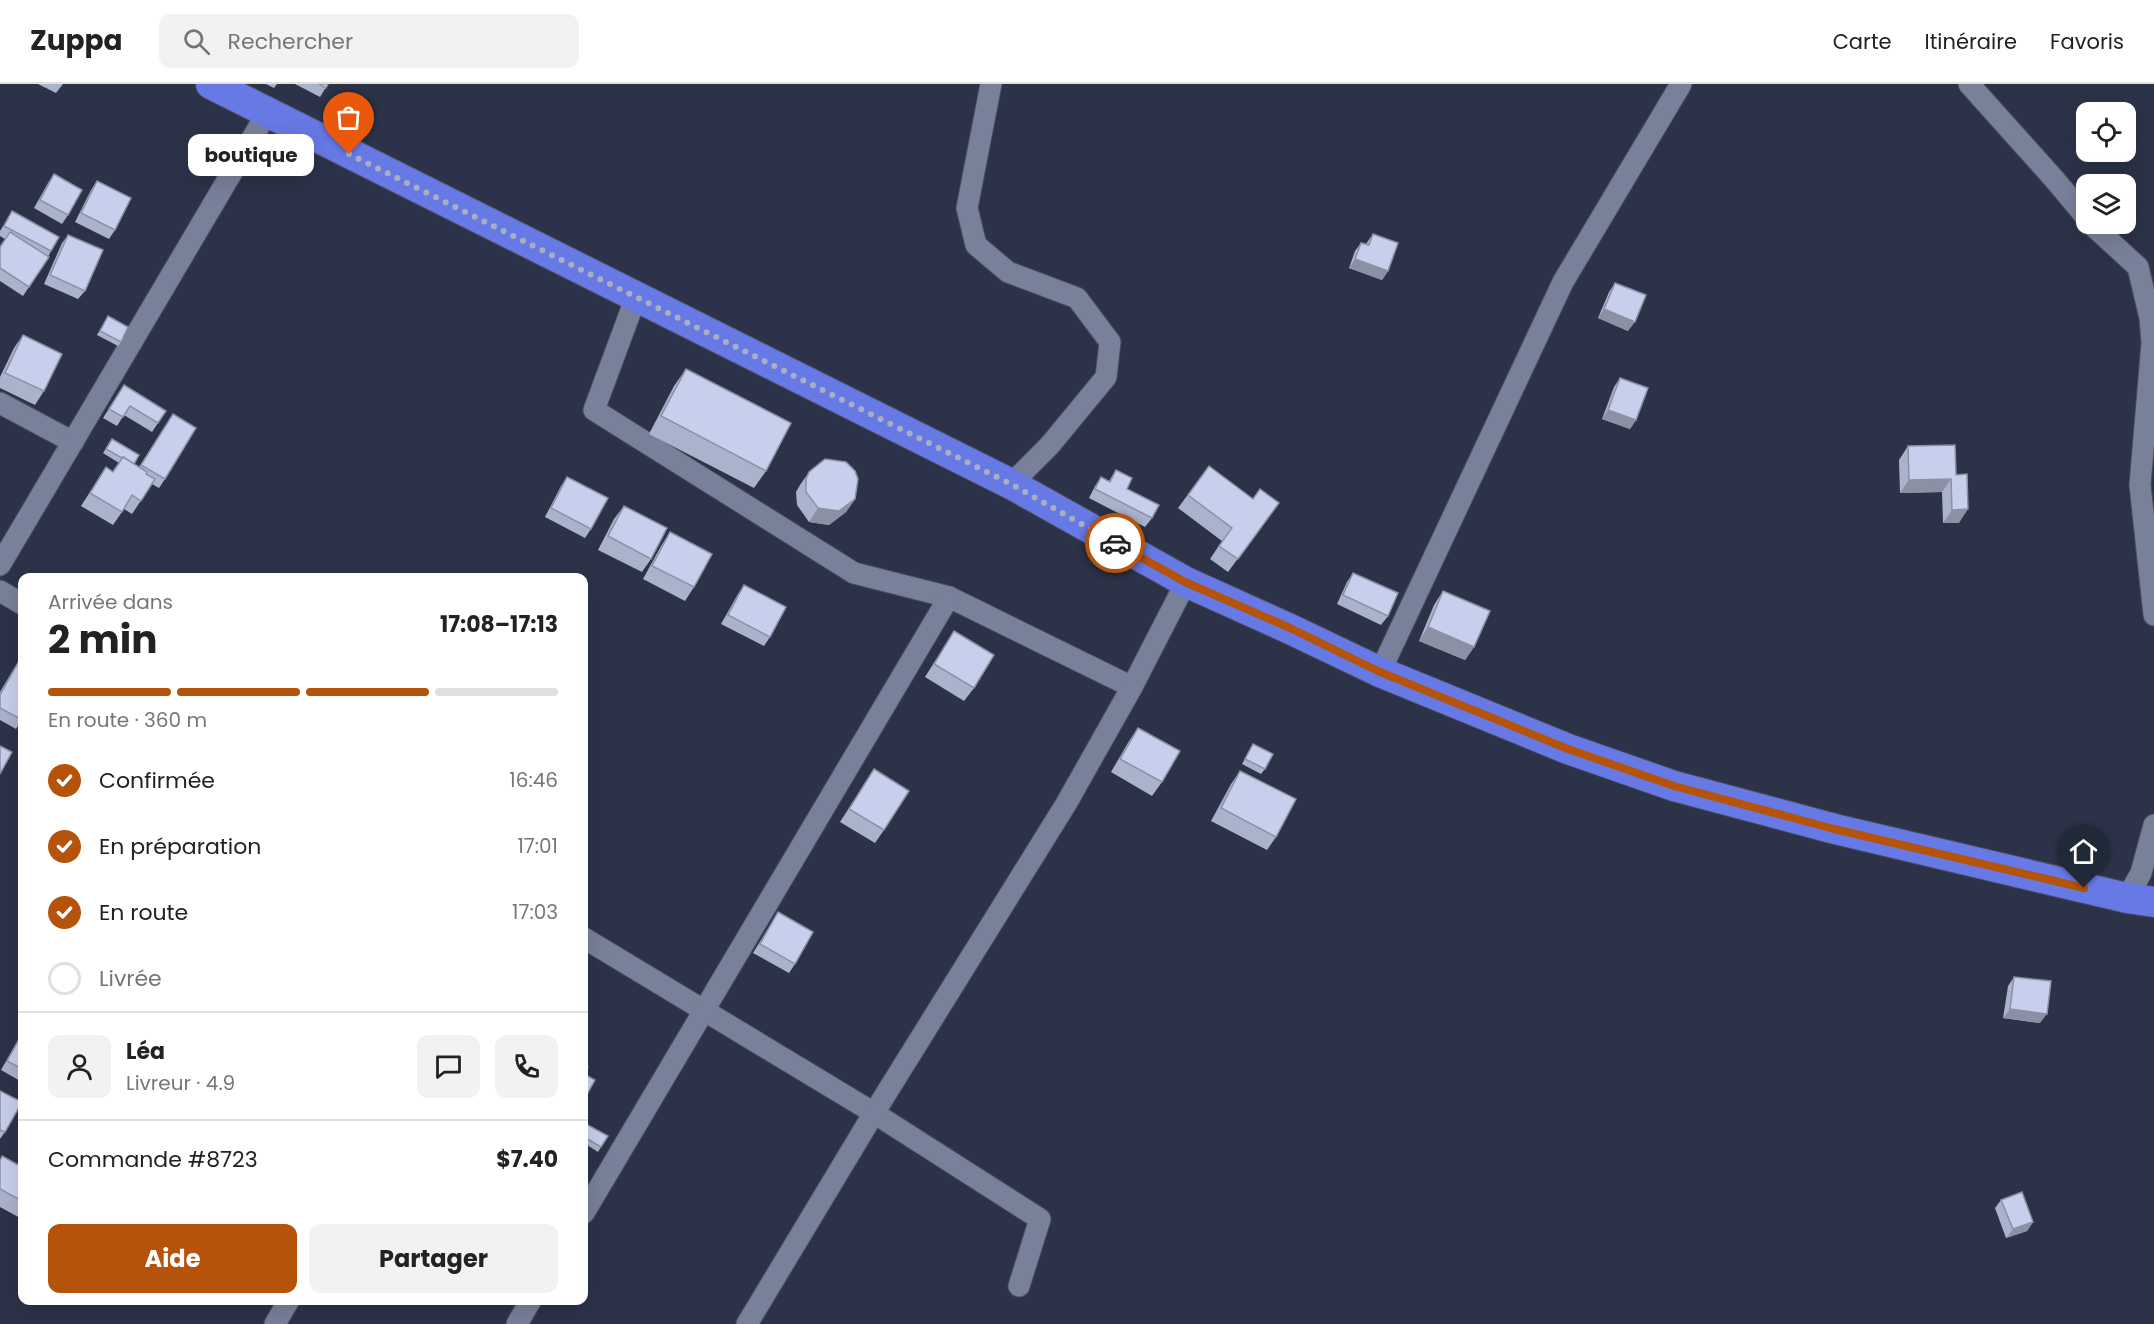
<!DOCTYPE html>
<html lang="fr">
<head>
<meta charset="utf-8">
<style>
	body { margin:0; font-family:Poppins,sans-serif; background:#f2f2f2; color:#222; height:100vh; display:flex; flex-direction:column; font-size:22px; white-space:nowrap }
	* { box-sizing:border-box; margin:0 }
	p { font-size:20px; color:#767676 }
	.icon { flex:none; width:33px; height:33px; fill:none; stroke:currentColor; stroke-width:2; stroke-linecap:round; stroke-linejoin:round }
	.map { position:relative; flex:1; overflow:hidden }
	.drawer { position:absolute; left:18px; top:489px; width:570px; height:732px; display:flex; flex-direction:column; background:#fff; border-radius:12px; box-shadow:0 6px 24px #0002 }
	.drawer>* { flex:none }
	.fabs { position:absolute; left:2076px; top:18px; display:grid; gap:12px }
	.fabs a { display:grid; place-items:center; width:60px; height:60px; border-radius:12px; background:#fff; box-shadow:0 6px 24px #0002; font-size:30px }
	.pin { position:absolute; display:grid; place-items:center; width:51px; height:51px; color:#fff; margin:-62px -26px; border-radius:50% 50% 50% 0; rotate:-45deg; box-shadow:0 0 6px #0007 }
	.pin .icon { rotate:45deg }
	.courier { position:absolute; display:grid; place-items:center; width:60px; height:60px; margin:-30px; border:4px solid #b45309; border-radius:50%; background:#fff; color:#222; box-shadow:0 2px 8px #0007 }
	.bubble { position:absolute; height:42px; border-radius:12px; background:#fff; box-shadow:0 6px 24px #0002; font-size:20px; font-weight:700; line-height:42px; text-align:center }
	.head em { font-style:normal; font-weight:700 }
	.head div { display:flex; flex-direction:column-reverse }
	.head { display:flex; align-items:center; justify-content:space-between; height:102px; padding:0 30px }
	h1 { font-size:39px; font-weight:700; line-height:45px }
	.bar { display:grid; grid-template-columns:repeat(4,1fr); gap:9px 6px; align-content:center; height:72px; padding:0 30px }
	.bar i { height:8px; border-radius:4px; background:#e0e0e0 }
	.bar .selected { background:#b45309 }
	.bar p { grid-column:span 4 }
	.line { display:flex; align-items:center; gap:15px; padding:0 30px; border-top:2px solid #e0e0e0 }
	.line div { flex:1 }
	.round { display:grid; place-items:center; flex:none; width:63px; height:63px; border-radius:12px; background:#f2f2f2 }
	ol { padding:0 30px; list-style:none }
	li { display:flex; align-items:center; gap:18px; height:66px }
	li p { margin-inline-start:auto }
	li .icon { padding:6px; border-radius:50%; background:#b45309; color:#fff; stroke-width:4 }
	li:last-child { color:#767676 }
	li i { width:33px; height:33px; border:3px solid #e0e0e0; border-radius:50% }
	.primary-button { display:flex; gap:12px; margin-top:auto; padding:12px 30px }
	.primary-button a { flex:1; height:69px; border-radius:12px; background:#b45309; color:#fff; font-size:24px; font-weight:700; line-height:69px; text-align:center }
	.primary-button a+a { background:#f2f2f2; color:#222 }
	header { display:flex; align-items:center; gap:36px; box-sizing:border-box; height:84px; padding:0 30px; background:#fff; border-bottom:2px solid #e0e0e0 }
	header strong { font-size:28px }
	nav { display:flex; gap:33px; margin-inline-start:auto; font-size:21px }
	.search { width:420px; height:54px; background:#f2f2f2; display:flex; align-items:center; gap:15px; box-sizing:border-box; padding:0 21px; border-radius:12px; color:#767676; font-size:22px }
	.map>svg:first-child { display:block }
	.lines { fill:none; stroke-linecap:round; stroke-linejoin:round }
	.minor-casing { stroke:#494d5f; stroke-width:23 }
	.highway-casing { stroke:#494d5f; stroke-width:32 }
	.minor { stroke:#79809a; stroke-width:21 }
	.highway { stroke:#6679e5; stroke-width:30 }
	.wall { fill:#abb2cb }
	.shaded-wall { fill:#8b91a5 }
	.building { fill:#c7cfec; stroke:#8b91a5; stroke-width:1.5 }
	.done { stroke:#aaafbe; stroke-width:6; stroke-dasharray:0 10.8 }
	.route { stroke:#b45309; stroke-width:8 }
</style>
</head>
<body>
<header>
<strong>Zuppa</strong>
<div class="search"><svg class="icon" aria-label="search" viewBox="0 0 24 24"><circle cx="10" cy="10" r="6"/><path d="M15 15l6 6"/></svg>Rechercher</div>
<nav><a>Carte</a><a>Itinéraire</a><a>Favoris</a></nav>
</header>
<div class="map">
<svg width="2154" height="1240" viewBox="0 0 2154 1240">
	<rect width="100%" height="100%" fill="#2c3248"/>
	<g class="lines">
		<g class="minor-casing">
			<g id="minor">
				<path d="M991,0L967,124L976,161L1008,188L1077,214L1110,258L1106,293L1050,361L1011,400"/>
				<path d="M1969,0L2055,96L2086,133"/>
				<path d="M2091,140L2138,183L2150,234L2152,259L2140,401L2154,531"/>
				<path d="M636,213L594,326L854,489L949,513L1132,603"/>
				<path d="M0,319L73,358"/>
				<path d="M0,481L267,29"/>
				<path d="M0,507L22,520"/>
				<path d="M1380,588L1563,198L1681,0"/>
				<path d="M2127,814L2141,789L2154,741"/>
				<path d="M584,854L874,1029L1040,1135L1019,1202"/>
				<path d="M584,1129L949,513"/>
				<path d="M275,1240L289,1216"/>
				<path d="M517,1240L531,1216"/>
				<path d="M747,1240L874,1029L1066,720L1132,603L1186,498"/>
			</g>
		</g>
		<g class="highway-casing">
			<path id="highway" d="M211,0L1011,400L1186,498L1290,545L1380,588L1568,665L1674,702L1835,745L2127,814L2154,818"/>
		</g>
		<use href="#minor" class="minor"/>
		<use href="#highway" class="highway"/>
	</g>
	<g class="wall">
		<path d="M38,0H63L56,9Z"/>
		<path d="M266,0H277L274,4Z"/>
		<path d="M295,0H328L320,13Z"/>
		<path d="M54,90L68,131L62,140L34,124L48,99Z"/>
		<path d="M97,97L115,146L109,155L75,138L91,106Z"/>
		<path d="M12,127L51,167L48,173H49L23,212L0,197V163L5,155L0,152V147Z"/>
		<path d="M1373,150L1388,187L1382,196L1349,184L1355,167L1361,159L1366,160Z"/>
		<path d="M68,151L85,207L78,215L44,200L62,159Z"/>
		<path d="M1615,199L1628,247L1598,234L1609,208Z"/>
		<path d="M108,232L121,258L118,262L97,251Z"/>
		<path d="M23,251L44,307L35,321L0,304V293L14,264Z"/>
		<path d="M686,285L766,387L754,404L649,350L674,302Z"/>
		<path d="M1620,294L1636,336L1630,345L1602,335L1614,303Z"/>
		<path d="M124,301L158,339L152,348L124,331L117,342L103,334Z"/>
		<path d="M173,330L165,395L159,404L152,400L132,430L124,425L113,441L81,422L106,383L112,388L119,379L103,369L112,355L134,380L139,383Z"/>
		<path d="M1908,362L1956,391L1959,439H1943L1942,408L1900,409L1899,376Z"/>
		<path d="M1209,382L1253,415L1279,419L1228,488L1210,475L1222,457L1178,424Z"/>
		<path d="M1116,386L1127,405L1152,434L1145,443L1089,414L1095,402L1101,393L1109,397Z"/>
		<path d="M809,388L855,415L846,428L829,441L809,438L797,421L796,408L800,401Z"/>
		<path d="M567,393L591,445L585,454L545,433L561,402Z"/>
		<path d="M624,422L651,475L642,488L598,466L614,435Z"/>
		<path d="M670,448L694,503L685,517L643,495L661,462Z"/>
		<path d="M1353,489L1388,532L1381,541L1337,520L1347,498Z"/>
		<path d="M744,501L770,553L764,562L721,540L738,510Z"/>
		<path d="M1443,507L1474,563L1465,576L1419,557L1434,521Z"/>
		<path d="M954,547L974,604L964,617L925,593Z"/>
		<path d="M19,577L22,636L16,645L0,636V608L13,586Z"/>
		<path d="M1138,644L1162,698L1152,712L1111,688L1129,657Z"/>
		<path d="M1253,660L1265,685L1261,690L1242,680Z"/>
		<path d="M874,685L884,746L875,759L840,738Z"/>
		<path d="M1240,687L1276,753L1267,766L1211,737L1231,700Z"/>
		<path d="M778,828L795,880L789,889L753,869Z"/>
		<path d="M2014,893L2040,939L2003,934L2008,902Z"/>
		<path d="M22,949V998L1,986Z"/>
		<path d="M0,1007L5,1048L0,1055Z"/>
		<path d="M584,1039L608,1052L598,1068L584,1059Z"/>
		<path d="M0,1076L22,1083V1135L0,1123Z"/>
		<path d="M2001,1116L2033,1138L2027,1147L2006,1154L1995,1124Z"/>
	</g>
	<g class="shaded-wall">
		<path d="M1355,175L1388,187L1382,196L1349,184Z"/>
		<path d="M1604,225L1635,238L1628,247L1598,234Z"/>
		<path d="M1608,326L1636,336L1630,345L1602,335Z"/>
		<path d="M1951,395L1942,408L1900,409L1909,396Z"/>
		<path d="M855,415L846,428L829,441L809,438L818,424Z"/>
		<path d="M1968,425L1959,439H1943L1952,426Z"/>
		<path d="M1428,543L1474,563L1465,576L1419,557Z"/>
		<path d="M2010,925L2047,930L2040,939L2003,934Z"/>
		<path d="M2033,1138L2027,1147L2006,1154L2013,1145Z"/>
	</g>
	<g class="building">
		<path d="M319,0H328L326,4Z"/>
		<path d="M54,90L82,106L68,131L40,116Z"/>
		<path d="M97,97L131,114L115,146L81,129Z"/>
		<path d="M12,127L59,153L51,167L4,142Z"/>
		<path d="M10,148L49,173L29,203L0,184V163Z"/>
		<path d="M1373,150L1398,159L1388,187L1355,175L1361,159L1369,161Z"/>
		<path d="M68,151L103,166L85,207L50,191Z"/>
		<path d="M1615,199L1646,211L1635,238L1604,225Z"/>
		<path d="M108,232L128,243L121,258L100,247Z"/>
		<path d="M23,251L62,270L44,307L5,289Z"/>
		<path d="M686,285L791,339L766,387L661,332Z"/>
		<path d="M1620,294L1648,304L1636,336L1608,326Z"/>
		<path d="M124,301L166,327L158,339L130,322L123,333L109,325Z"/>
		<path d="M173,330L196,344L165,395L141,381Z"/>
		<path d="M112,355L139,371L134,380L123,373L122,374L106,365Z"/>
		<path d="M1955,361L1956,391L1967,390L1968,425L1952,426L1951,395L1909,396L1908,362Z"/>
		<path d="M123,373L147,388L146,390L155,395L141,417L132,411L122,428L90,409L106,383L113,388Z"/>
		<path d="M825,375L846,378L855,387L858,395L855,415L839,427L818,424L806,408V395L809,388Z"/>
		<path d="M1209,382L1253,415L1260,405L1279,419L1238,475L1219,462L1232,444L1188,411Z"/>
		<path d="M1116,386L1132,394L1127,405L1159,421L1152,434L1095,405L1101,393L1110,398Z"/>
		<path d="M567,393L608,414L591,445L551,424Z"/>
		<path d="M624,422L667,444L651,475L608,452Z"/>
		<path d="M670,448L712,470L694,503L652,482Z"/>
		<path d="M1353,489L1398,509L1388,532L1343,511Z"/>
		<path d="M744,501L786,523L770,553L728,531Z"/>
		<path d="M1443,507L1490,527L1474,563L1428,543Z"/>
		<path d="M954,547L994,571L974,604L934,580Z"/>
		<path d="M19,577L22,579V636L0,624V611Z"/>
		<path d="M1138,644L1180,667L1162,698L1120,675Z"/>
		<path d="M1253,660L1273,670L1265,685L1245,675Z"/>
		<path d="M0,662L12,668L0,690Z"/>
		<path d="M874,685L909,707L884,746L849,725Z"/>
		<path d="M1240,687L1296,715L1276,753L1221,724Z"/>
		<path d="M778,828L813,848L795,880L760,860Z"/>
		<path d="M2014,893L2051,897L2047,930L2010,925Z"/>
		<path d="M22,950V985L7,977Z"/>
		<path d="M584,981L588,983L584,990L595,996L584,1016Z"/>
		<path d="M0,1007L22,1018L5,1048L0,1046Z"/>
		<path d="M584,1039L608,1052L601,1063L584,1053Z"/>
		<path d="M2,1072L22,1083V1117L0,1105V1077Z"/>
		<path d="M2022,1108L2033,1138L2013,1145L2001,1116Z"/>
	</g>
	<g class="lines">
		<path class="done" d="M349,70L1011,400L1115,459"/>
		<path class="route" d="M1115,459L1185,498L1290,544L1380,588L1568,665L1674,702L1834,745L2084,804"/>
	</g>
</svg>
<div class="fabs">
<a><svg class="icon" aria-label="locate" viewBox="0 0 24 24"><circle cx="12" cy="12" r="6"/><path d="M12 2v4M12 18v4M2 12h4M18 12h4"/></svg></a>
<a><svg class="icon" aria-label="layers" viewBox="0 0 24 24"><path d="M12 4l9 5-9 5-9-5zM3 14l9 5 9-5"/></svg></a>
</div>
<div class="pin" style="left:349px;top:70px;background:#ea580c"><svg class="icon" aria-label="bag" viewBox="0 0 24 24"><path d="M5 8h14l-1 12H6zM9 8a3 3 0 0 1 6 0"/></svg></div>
<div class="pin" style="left:2084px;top:804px;background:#1f2937"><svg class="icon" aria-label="home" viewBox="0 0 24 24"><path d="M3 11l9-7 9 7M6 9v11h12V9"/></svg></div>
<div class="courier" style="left:1115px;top:459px"><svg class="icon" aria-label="car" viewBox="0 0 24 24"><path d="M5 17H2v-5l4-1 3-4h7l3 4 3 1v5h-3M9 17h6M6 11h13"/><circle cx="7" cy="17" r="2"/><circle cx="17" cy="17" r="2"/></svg></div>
<div class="bubble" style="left:188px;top:50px;width:126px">boutique</div>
<section class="drawer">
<div class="head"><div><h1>2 min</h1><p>Arrivée dans</p></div><em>17:08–17:13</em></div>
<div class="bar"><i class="selected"></i><i class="selected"></i><i class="selected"></i><i></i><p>En route · 360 m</p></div>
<ol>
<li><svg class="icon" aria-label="check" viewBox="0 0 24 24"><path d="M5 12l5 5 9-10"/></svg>Confirmée<p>16:46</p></li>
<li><svg class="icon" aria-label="check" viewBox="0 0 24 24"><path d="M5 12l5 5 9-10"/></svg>En préparation<p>17:01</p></li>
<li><svg class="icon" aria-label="check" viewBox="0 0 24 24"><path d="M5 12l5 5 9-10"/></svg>En route<p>17:03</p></li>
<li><i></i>Livrée</li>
</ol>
<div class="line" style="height:108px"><a class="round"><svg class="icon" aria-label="person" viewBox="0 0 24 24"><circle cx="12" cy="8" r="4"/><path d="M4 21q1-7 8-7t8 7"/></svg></a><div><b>Léa</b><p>Livreur · 4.9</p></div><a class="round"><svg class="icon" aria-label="chat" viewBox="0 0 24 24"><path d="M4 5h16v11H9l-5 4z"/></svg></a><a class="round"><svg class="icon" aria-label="phone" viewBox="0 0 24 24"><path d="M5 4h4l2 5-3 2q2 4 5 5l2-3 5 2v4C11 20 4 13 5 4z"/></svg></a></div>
<div class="line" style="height:78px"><div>Commande #8723</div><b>$7.40</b></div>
<div class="primary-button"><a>Aide</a><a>Partager</a></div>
</section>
</div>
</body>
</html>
